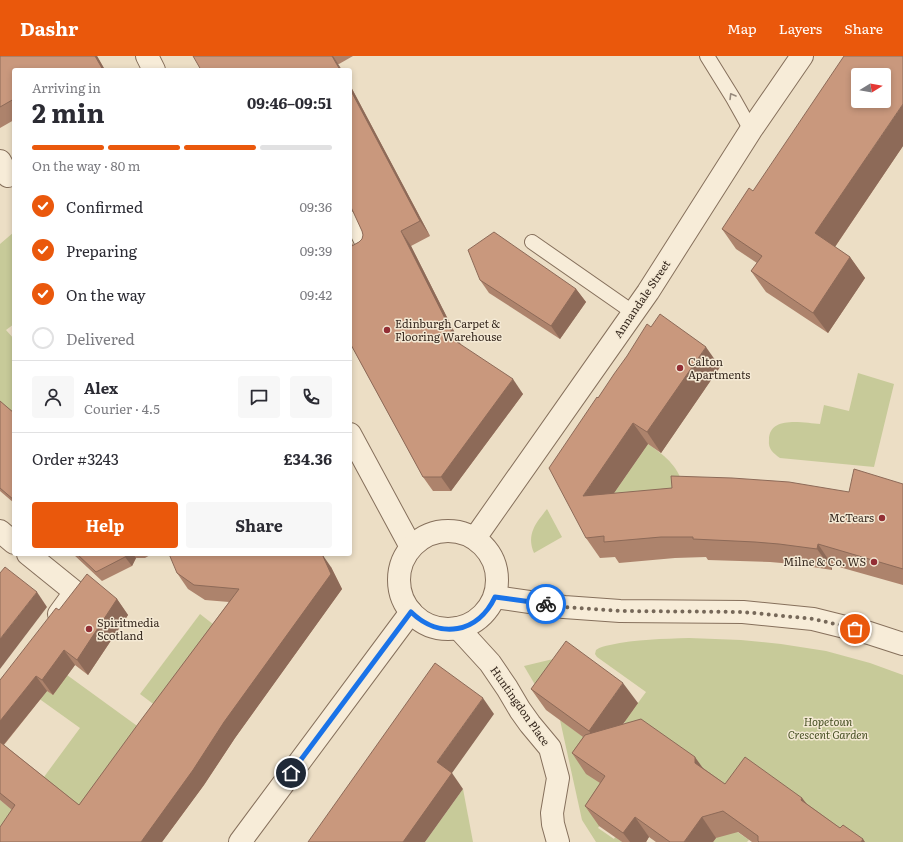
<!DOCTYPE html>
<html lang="en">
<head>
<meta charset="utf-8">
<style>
	body { margin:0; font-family:Literata,serif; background:#f7f7f7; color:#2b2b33; height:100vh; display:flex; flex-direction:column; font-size:15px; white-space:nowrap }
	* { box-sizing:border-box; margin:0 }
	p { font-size:13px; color:#7c7c81 }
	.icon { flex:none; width:22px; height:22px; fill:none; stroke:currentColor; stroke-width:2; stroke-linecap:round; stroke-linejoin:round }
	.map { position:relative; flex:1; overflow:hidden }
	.panel { position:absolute; left:12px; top:12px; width:340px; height:488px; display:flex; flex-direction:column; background:#fff; border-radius:4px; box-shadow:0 2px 6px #0003 }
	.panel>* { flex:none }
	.needle { width:26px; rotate:79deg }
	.buttons { position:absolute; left:851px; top:12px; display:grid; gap:8px }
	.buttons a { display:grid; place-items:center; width:40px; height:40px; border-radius:4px; background:#fff; box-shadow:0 2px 6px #0003; font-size:20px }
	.pin { position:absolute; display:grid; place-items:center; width:34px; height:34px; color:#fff; margin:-17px; border:2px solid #fff; border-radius:50%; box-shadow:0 1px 4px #0007 }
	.courier { position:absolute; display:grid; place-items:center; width:40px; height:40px; margin:-20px; border:3px solid #1a73e8; border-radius:50%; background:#fff; color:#222; box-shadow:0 1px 5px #0007 }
	.headline em { font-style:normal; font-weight:700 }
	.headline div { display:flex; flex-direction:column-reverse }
	.headline { display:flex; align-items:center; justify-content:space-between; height:68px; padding:0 20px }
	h1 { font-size:26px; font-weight:700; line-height:30px }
	.bar { display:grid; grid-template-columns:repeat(4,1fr); gap:6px 4px; align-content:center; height:48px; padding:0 20px }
	.bar i { height:5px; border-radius:3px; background:#e1e1e2 }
	.bar .selected { background:#ea580c }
	.bar p { grid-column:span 4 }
	.line { display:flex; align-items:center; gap:10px; padding:0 20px; border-top:1px solid #e1e1e2 }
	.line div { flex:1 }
	.round { display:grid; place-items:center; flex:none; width:42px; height:42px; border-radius:4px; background:#f7f7f7 }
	ol { padding:0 20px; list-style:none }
	li { display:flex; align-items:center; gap:12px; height:44px }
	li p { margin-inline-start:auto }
	li .icon { padding:4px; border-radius:50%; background:#ea580c; color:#fff; stroke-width:4 }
	li:last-child { color:#7c7c81 }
	li i { width:22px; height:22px; border:2px solid #e1e1e2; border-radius:50% }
	.cta { display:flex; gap:8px; margin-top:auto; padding:8px 20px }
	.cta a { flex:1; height:46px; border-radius:4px; background:#ea580c; color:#fff; font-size:16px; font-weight:700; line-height:46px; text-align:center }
	.cta a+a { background:#f7f7f7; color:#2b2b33 }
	header { display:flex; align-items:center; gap:24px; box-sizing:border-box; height:56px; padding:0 20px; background:#ea580c; color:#fff }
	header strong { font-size:19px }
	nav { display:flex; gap:22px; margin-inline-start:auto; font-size:14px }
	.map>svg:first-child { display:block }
	.green { fill:#c7ca99 }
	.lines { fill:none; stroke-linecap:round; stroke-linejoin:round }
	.service-casing { stroke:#86705c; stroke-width:16 }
	.minor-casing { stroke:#86705c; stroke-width:24 }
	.service { stroke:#f7ecd8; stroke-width:14 }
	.minor { stroke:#f7ecd8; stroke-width:22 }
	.wall { fill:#ad836c }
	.shaded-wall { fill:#8d6a58 }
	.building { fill:#c9987d; stroke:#8d6a58; fill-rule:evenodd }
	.oneway { stroke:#978a7c }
	.done { stroke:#766859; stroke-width:4; stroke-dasharray:0 7.2 }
	.route { stroke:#1a73e8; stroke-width:5 }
	.poi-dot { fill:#932f35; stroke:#f4e9d4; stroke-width:1.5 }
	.labels { text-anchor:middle; stroke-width:3; stroke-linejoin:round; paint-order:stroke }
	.street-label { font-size:11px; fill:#37291f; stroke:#f4e9d4 }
	.poi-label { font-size:11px; fill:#37291f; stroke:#f4e9d4; text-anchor:start }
	.park-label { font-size:11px; font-style:italic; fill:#4a5327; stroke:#f4e9d4 }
</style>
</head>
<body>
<header>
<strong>Dashr</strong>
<nav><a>Map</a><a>Layers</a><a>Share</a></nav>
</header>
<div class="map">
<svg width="903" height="786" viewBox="0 0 903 786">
	<rect width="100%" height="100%" fill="#ecdec5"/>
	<g class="green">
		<path d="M14,176V268L6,274L14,283V361L0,349V188Z"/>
		<path d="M858,317L894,328L874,411L780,402C773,397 768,393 769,384C769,359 804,367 820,368L824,349L849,355Z"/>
		<path d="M648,388C668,402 678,410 685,435L614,437Z"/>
		<path d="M547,453L562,481L534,497C526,478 536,467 547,453Z"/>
		<path d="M200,558L227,579L168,659L140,638Z"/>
		<path d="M689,582L741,584L781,588L826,595L870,607L903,619V786H845L740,749L624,666L646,636L597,601L595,598L596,594C600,591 605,590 610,589C636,583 663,583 689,582Z"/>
		<path d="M574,598L544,644L524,610Z"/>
		<path d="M67,619L151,680L75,786H0V744L30,768L41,725L80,672L20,629L27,620L53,639Z"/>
		<path d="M560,664L603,695L601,728L611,754L598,772L614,783L615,781L622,786H596L582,764Z"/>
		<path d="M463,733L473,786H425Z"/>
		<path d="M725,770L736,775L749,784L747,786H713Z"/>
	</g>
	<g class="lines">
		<g class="service-casing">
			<g id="service">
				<path d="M707,0L733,42L751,74"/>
				<path d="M350,162L365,193L350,201"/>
				<path d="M532,186L634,257"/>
			</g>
		</g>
		<g class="minor-casing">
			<g id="minor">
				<path d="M147,0L154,14"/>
				<path d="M0,105L8,120"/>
				<path d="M350,378L411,491"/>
				<circle cx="448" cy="524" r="49"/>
				<path d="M0,475L14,487"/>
				<path d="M475,482L648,236L751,74L802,0"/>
				<path d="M28,498L75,536L59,558"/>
				<path d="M495,541L564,551L620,555L743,556L813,563L869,577L903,588"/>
				<path d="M458,572L490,607L507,632L520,654L530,668L550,692L558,722L552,757L553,768L558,786"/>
				<path d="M240,786L411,556"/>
			</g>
		</g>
		<use href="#service" class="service"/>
		<use href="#minor" class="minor"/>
	</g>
	<g class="wall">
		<path d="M0,0H97L105,14H14V64L0,72Z"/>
		<path d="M193,0H353L339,8Z"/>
		<path d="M350,29L430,180L411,190L461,289L523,338L451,435H433L423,421L350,287V182L353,189L359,186L362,183L363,179L362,175L353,154H350Z"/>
		<path d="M903,90L835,191L850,201L865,222L828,277L766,236L751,215L757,207L736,193L722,173L753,135Z"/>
		<path d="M480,224L576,233L586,246L560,283L489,237Z"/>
		<path d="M651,271L720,311L661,397L648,388L614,437L849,436L903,428V529L832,509V514L793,508L770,506L708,504L706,501L675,502L619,507L615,501L600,502L586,482L598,342Z"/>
		<path d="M0,345L14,357V447L0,435Z"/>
		<path d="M73,498H152L145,502H136L132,510L102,525Z"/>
		<path d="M331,511L342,533L235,682L204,729L162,786L12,754L0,744V624L59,554L117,543L128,559L88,619L75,609L53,639L47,635L4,689L79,749L229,546L205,544L188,533L177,517Z"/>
		<path d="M531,633L638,647L623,668L703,712L725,728L802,742L807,748L840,772L865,786H752L738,776L716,782L713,786H656L649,781L646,786H622L599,770L585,750L600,727L586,718L572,697L583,681L546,654Z"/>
	</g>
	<g class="shaded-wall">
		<path d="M95,0H97L105,14H103Z"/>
		<path d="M332,0H333L342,14H340Z"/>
		<path d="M350,29L430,180L420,165L350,33Z"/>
		<path d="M903,48V90L830,198L815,177Z"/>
		<path d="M401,175L411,190L467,301L457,286Z"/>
		<path d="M850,201L865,222L828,277L813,257Z"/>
		<path d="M576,233L586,246L560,283L551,270Z"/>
		<path d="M706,291L720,311L661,397L647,376Z"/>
		<path d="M513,323L523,338L451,435L441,421Z"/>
		<path d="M633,367L648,388L598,460L583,440Z"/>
		<path d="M818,488L832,509V514L817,493Z"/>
		<path d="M127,498H133L136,502L132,510L125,501Z"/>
		<path d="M322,498L331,511L342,533L235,682L204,729L162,786H141Z"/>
		<path d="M37,536L47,551L0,613V583Z"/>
		<path d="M117,543L128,559L88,619L77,604Z"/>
		<path d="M64,594L75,609L53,639L42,624Z"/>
		<path d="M36,620L47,635L0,693V665Z"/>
		<path d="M623,627L638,647L603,696L589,675Z"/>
		<path d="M483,642L494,658L452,717L463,733L425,786H403L437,706Z"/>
		<path d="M695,701L710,722L695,707Z"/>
		<path d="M802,742L817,762L801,744Z"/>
		<path d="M635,761L649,781L646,786H630L623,777Z"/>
		<path d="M702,761L716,782L713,786H684Z"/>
		<path d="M863,783L865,786H861Z"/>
	</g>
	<g class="building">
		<path d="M0,0H95L103,14H14V43L0,51Z"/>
		<path d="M193,0H332L340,14H201Z"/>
		<path d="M844,0H903V48L815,177L850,201L813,257L751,215L762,200L722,173L749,132L753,135ZM858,19H884V45H858Z"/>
		<path d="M350,33L420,165L401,175L457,286L513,323L441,421H423L350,287V191L359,186L362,183L363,179L362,175L350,149Z"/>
		<path d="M494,176L576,233L551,270L480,224L468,194Z"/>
		<path d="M660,258L706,291L647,376L633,367L583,440L672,432L671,420L732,422L789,426L849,436L854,413L903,428V513L818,488L817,493L779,488L755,486L693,483V481H661L604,486V480L586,482L549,412L597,341L598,342L614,318L627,300L647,268L651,271Z"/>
		<path d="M0,345L14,357V444L0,432Z"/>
		<path d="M77,498H127L125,501L96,516Z"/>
		<path d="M169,498H322L331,518L224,666L193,714L141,786H0V771L15,749L0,737V686L79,749L141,664L239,533L194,529L177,517Z"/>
		<path d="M5,511L37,536L0,583V517Z"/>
		<path d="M87,518L117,543L77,604L64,594L42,624L36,620L0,665V624L56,552L59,554Z"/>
		<path d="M566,585L623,627L589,675L531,633Z"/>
		<path d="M435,607L483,642L437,706L452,717L403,786H308Z"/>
		<path d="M641,663L695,701V707L725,728L745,701L802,742L801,744L840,772L843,769L863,783L861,786H759L758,785V780L723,755L702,761L684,786H670L635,761L623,777L585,750L605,720L572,697L585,679Z"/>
	</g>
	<defs><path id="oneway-chevron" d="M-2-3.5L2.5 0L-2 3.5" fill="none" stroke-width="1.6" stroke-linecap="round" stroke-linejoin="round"/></defs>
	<use class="oneway" href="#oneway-chevron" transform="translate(732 40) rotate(-121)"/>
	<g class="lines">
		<path class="done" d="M546,548L564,551L620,555L743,556L814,563L855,573"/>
		<path class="route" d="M291,717L411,556C440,584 478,577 495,541L546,548"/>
	</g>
	<g class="poi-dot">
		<circle cx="387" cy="274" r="4"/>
		<circle cx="680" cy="312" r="4"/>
		<circle cx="882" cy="462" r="4"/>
		<circle cx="874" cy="506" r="4"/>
		<circle cx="89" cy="573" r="4"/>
	</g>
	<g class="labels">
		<g class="street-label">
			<text transform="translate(642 243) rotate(-56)" y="4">Annandale Street</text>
			<text transform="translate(520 650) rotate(55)" y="4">Huntingdon Place</text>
		</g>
		<g class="poi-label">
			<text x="395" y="272">Edinburgh Carpet &amp;<tspan x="395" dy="13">Flooring Warehouse</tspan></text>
			<text x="688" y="310">Calton<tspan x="688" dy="13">Apartments</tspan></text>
			<text x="874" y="466" text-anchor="end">McTears</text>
			<text x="866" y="510" text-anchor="end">Milne &amp; Co. WS</text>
			<text x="97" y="571">Spiritmedia<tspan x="97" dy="13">Scotland</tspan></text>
		</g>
		<g class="park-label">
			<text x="828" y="670">Hopetoun<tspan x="828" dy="13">Crescent Garden</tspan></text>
		</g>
	</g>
</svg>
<div class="buttons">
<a><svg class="needle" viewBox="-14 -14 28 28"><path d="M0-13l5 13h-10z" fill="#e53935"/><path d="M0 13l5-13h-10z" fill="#7c7c81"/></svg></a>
</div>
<div class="pin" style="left:855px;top:573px;background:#ea580c"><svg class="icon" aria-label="bag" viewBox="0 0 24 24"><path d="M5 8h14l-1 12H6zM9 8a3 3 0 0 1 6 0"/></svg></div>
<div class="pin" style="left:291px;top:717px;background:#1f2937"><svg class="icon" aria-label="home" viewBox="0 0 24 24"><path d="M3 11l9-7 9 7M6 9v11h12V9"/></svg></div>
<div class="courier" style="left:546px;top:548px"><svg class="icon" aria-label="bike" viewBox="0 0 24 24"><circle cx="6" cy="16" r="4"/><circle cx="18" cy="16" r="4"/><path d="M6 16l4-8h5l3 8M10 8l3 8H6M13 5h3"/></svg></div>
<section class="panel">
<div class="headline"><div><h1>2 min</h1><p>Arriving in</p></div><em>09:46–09:51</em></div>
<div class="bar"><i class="selected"></i><i class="selected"></i><i class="selected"></i><i></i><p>On the way · 80 m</p></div>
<ol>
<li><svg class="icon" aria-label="check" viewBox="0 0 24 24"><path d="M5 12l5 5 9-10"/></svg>Confirmed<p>09:36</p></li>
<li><svg class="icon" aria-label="check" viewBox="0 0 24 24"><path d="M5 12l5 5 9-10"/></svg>Preparing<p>09:39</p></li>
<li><svg class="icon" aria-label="check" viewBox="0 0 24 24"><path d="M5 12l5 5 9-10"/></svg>On the way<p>09:42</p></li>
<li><i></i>Delivered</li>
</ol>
<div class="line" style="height:72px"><a class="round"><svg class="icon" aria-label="person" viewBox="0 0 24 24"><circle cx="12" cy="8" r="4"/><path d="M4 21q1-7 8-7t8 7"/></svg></a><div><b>Alex</b><p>Courier · 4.5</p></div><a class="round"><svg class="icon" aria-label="chat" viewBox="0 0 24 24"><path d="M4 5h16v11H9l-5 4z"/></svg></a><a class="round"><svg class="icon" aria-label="phone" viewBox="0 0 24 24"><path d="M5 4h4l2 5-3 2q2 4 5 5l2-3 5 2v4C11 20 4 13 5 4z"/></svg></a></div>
<div class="line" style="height:52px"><div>Order #3243</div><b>£34.36</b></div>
<div class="cta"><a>Help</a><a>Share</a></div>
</section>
</div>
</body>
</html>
